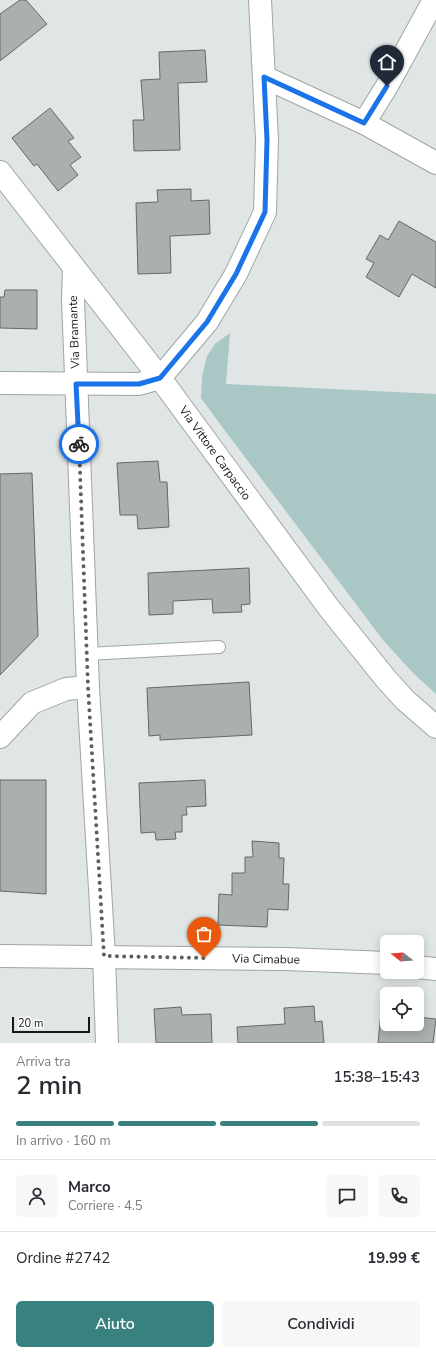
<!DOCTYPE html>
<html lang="it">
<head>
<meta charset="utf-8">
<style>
	body { margin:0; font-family:"Nunito Sans",sans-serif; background:#f7f7f7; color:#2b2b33; height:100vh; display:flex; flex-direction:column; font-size:15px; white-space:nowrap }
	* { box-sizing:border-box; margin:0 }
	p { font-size:13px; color:#7c7c81 }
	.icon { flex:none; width:22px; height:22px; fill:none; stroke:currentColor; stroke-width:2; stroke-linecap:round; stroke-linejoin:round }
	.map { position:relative; height:1043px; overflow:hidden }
	.drawer { display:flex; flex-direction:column; background:#fff; flex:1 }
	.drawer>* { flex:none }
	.needle { width:26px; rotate:287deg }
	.controls { position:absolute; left:380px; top:935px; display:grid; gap:8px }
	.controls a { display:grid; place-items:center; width:44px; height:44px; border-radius:6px; background:#fff; box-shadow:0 2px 10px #0003; font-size:20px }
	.scale { position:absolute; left:12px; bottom:10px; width:78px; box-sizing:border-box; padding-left:4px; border:2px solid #161818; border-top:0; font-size:11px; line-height:14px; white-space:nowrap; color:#161818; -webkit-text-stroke:3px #fff; paint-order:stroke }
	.pin { position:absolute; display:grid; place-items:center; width:34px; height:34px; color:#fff; margin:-41px -17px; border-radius:50% 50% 50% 0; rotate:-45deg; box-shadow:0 0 4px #0007 }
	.pin .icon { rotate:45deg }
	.courier { position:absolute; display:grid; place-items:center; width:40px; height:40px; margin:-20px; border:3px solid #1a73e8; border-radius:50%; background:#fff; color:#222; box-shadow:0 1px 5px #0007 }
	.summary em { font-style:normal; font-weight:600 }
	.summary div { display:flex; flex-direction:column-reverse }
	.summary { display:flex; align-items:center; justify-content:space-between; height:68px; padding:0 16px }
	h1 { font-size:26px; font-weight:600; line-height:30px }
	.bar { display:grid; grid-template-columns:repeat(4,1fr); gap:6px 4px; align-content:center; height:48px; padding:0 16px }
	.bar i { height:5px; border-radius:3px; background:#e1e1e2 }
	.bar .on { background:#39817e }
	.bar p { grid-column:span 4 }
	.line { display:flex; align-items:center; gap:10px; padding:0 16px; border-top:1px solid #e1e1e2 }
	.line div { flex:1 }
	.round { display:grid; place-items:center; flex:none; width:42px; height:42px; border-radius:6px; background:#f7f7f7 }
	.action { display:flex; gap:8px; margin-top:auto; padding:8px 16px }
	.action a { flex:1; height:46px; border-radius:6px; background:#39817e; color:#fff; font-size:16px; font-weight:600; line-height:46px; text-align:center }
	.action a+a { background:#f7f7f7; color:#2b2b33 }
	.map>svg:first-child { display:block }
	.green { fill:#a8c7c5 }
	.building { fill:#aaafaf; stroke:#646968 }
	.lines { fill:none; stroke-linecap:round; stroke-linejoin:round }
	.service-casing { stroke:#a0a5a4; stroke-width:14 }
	.minor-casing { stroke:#a0a5a4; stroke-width:24 }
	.service { stroke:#fff; stroke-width:12 }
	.minor { stroke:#fff; stroke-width:22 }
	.done { stroke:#5d6060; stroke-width:4; stroke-dasharray:0 7.2 }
	.route { stroke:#1a73e8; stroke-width:5 }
	.labels { text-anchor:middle; stroke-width:3; stroke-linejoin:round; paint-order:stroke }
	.street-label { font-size:12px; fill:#161818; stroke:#fff }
</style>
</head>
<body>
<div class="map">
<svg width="436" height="1043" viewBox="0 0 436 1043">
	<rect width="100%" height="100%" fill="#e0e5e5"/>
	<path class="green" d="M230,333L226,384L436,394V694L413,673L383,640L217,420L201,398L202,377L207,356L215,344Z"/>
	<g class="building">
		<path d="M20,0H26L47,24L0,61V14Z"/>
		<path d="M205,50L207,82L178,83L180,150L134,151L133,120H144L141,80L160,79L159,52Z"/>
		<path d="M50,108L74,138L68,141L81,157L70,165L78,175L58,191L37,164L34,166L12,138Z"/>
		<path d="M191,189V201L209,200L210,234L170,236L171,273L138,274L136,203L158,202L157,190Z"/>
		<path d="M399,221L436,242V288L412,274L399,297L366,277L374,263L366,259L380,235L388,240Z"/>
		<path d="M5,290H37V329L0,328V297H4Z"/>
		<path d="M158,461L160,482H167L169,527L138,529L137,515H120L117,463Z"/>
		<path d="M32,473L38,636L0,675V474Z"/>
		<path d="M249,568L250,604L241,605L242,612L213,613L212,599L173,601V614L149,615L148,573Z"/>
		<path d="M249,682L252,735L160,740V735L149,736L147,688Z"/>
		<path d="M0,780H46V894L0,891Z"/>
		<path d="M205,780L206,806L186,807L187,815H182V832H175L176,839L156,840L155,832L141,833L139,783Z"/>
		<path d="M252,841L279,843V858H284L283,884H289L288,910L268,909L267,927L218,925L219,894L232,895V873H245V857H253Z"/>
		<path d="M314,1006L315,1022L322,1021L324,1043H238L237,1027L285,1024L284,1008Z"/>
		<path d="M181,1007L182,1015L211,1014L212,1043H156L154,1009Z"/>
		<path d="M381,1013H387V1024H417V1017L436,1019L433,1043H378Z"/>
	</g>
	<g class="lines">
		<g class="service-casing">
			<path id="service" d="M87,654L219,647"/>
		</g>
		<g class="minor-casing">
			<g id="minor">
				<path d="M264,77L364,123L436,163"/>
				<path d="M364,123L387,86L434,0"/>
				<path d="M0,172L160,378L329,608L386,679L405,700L436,727"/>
				<path d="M74,268L73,299L88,687L104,956L107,1043"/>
				<path d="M0,383L139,384L160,378L207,322L236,274L265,212L267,140L260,0"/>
				<path d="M0,737L32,703L66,689L88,687"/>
				<path d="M0,956L286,959L387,963"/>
				<path d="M417,967L436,969"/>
			</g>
		</g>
		<use href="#service" class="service"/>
		<use href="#minor" class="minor"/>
	</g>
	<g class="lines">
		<path class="done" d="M79,444L88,687L104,956L204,958"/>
		<path class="route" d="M79,444L76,384H139L160,378L207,322L236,274L265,212L267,140L264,77L364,123L387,86"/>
	</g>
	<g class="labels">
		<g class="street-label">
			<text transform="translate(74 332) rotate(-92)" y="4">Via Bramante</text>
			<text transform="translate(215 453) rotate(54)" y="4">Via Vittore Carpaccio</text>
			<text transform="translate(266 959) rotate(1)" y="4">Via Cimabue</text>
		</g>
	</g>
</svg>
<div class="controls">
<a><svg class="needle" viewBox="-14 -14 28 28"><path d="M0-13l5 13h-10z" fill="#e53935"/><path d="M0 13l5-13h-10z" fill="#7c7c81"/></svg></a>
<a><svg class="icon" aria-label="locate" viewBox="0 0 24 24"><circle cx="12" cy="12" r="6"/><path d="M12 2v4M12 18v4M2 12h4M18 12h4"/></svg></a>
</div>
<div class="scale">20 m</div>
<div class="pin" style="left:204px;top:958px;background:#ea580c"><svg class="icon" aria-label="bag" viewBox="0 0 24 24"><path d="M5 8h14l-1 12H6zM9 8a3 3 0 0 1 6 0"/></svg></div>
<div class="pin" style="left:387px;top:86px;background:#1f2937"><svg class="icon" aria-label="home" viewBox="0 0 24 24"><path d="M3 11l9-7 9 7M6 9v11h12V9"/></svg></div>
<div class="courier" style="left:79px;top:444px"><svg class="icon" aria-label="bike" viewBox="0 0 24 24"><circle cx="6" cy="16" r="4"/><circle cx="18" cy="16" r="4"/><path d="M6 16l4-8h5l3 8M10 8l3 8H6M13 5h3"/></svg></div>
</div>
<section class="drawer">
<div class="summary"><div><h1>2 min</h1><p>Arriva tra</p></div><em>15:38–15:43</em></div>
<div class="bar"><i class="on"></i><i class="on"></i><i class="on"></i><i></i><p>In arrivo · 160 m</p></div>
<div class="line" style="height:72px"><a class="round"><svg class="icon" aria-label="person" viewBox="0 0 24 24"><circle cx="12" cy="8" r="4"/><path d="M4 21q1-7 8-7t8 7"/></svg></a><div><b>Marco</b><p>Corriere · 4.5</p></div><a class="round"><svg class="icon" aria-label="chat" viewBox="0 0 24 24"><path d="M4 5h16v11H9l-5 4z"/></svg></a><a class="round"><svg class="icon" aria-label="phone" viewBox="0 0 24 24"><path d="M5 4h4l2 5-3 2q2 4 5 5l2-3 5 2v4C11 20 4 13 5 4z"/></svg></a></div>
<div class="line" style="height:52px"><div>Ordine #2742</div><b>19.99 €</b></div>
<div class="action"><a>Aiuto</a><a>Condividi</a></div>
</section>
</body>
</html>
